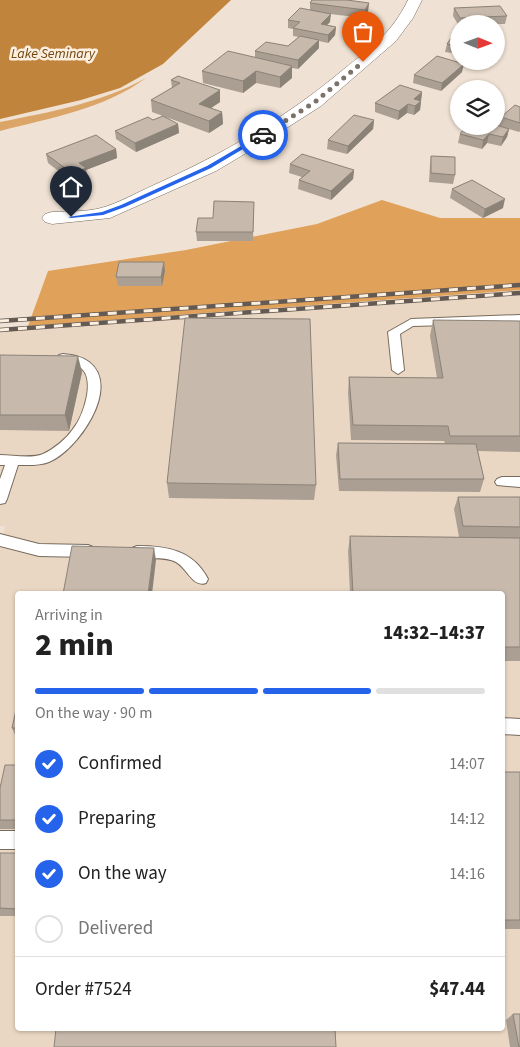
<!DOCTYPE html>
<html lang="en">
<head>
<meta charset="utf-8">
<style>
	body { margin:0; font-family:"Source Sans 3",sans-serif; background:#f2f2f2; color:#222; height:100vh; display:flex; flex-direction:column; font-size:19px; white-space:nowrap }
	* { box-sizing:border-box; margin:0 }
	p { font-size:16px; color:#767676 }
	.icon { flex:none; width:28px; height:28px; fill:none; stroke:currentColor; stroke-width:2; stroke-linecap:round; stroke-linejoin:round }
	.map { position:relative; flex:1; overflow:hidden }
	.details { position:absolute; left:15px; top:591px; width:490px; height:440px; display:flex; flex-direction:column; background:#fff; border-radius:5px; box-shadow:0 1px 4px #0004 }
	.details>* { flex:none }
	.needle { width:32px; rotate:91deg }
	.tools { position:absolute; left:450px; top:15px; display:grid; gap:10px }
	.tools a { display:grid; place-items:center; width:55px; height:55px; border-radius:50%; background:#fff; box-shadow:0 1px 4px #0004; font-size:25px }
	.pin { position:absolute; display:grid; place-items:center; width:42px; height:42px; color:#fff; margin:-51px -21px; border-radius:50% 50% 50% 0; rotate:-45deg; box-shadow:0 0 5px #0007 }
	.pin .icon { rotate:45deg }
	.courier { position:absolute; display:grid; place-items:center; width:50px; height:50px; margin:-25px; border:4px solid #2563eb; border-radius:50%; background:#fff; color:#222; box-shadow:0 1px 6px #0007 }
	.overview em { font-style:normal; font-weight:800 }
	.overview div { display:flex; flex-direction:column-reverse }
	.overview { display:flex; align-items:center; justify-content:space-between; height:85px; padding:0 20px }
	h1 { font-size:32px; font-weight:800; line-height:38px }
	.bar { display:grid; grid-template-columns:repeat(4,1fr); gap:8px 5px; align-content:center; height:60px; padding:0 20px }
	.bar i { height:6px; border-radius:4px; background:#e0e0e0 }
	.bar .selected { background:#2563eb }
	.bar p { grid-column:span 4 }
	.line { display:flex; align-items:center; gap:12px; padding:0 20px; border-top:1px solid #e0e0e0 }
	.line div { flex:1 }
	ol { padding:0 20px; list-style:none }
	li { display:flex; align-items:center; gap:15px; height:55px }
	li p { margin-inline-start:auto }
	li .icon { padding:5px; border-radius:50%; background:#2563eb; color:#fff; stroke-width:4 }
	li:last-child { color:#767676 }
	li i { width:28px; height:28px; border:2px solid #e0e0e0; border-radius:50% }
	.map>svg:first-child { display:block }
	.built { fill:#ead7c3; fill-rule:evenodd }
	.green { fill:#dba568 }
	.forest { fill:#e0a15a }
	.water { fill:#c1843c }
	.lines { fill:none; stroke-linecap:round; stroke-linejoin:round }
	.lane-casing { stroke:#776b5e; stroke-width:2 }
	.street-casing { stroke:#776b5e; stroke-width:1 }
	.lane { fill:#fff; fill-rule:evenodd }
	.street { fill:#fff; fill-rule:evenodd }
	.rail-casing { stroke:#625a53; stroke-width:4.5 }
	.rail { stroke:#fdefe0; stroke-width:3; stroke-dasharray:9; stroke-linecap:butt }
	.wall { fill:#ab9f93 }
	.shaded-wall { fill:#8b8278 }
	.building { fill:#c7b9ab; stroke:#8b8278 }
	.route { fill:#2563eb }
	.done { stroke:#7b726a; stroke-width:5; stroke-dasharray:0 9 }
	.labels { text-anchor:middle; stroke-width:5; stroke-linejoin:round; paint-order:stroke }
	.far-water-label { font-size:14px; font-style:italic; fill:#724812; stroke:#fdefe0 }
</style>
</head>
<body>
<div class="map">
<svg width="520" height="1047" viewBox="0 0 520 1047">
	<rect width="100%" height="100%" fill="#efe1d3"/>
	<path class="built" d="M520,290V1047H0V548L5,526H0V328ZM18,594H502V1029H18Z"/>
	<path class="green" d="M146,78C104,109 50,118 0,131V122C50,112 101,103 146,78Z"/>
	<path class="forest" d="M382,200L440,218H520V290L28,326L48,271L186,250L317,224Z"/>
	<path class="water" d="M0,0H231L163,64L120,88L81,100L0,119Z"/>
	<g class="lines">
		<g class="lane-casing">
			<g id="lane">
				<path d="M520,315V323L413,326L400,334L404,370L398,374L392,370L388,332L411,319Z"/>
				<path d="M63,354C72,355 81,356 89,362C122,387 77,451 49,462C39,466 28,465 18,465L7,499L5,503L0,504V479L5,465H0V455C13,455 31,459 43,454C54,449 66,439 73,429C83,417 96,380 81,368C75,362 67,363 59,361L57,358L59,355Z"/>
				<path d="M502,477H520V487L497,485L495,482L497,479Z"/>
				<path d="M0,534L39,544L88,545L93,547L95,551L93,555L88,557L39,556L0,546Z"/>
				<path d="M137,546C167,546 193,550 208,579L206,583C193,588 187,568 176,562C162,555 146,561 132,556L130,552L132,548Z"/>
				<path d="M502,718L520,719V735L502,734Z"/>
				<rect x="0" y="831" width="18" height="18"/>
			</g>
		</g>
		<g class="street-casing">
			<path id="street" d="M408,0H422L413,18L396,41L321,106L263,143L216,171L110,218L52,224L45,222L42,218L45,214L52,212C68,211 86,212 101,208C119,203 136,193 154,185C223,154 286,118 344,69C373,46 391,34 408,0Z"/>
		</g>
		<use href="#lane" class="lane"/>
		<use href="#street" class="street"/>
		<g class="rail-casing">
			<g id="rail">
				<path d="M0,321L520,285"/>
				<path d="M0,330L520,293"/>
			</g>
		</g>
		<use href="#rail" class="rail"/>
	</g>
	<g class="wall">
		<path d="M312,0H352V1L369,3L368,11L364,18L330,14V22L327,25L336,27L335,35L328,43L319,41V48L298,69L292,68V78L280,88L256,83L243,93L203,83L202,71L255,57V51L288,46L299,37L293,36V29L288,28V20L310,10V3Z"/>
		<path d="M454,8L507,16L505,24H459V26L453,16Z"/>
		<path d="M459,26V54L445,52L447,44Z"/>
		<path d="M462,72L441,91L413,83L414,75Z"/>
		<path d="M171,80L220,90V102L211,108L222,112L223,124L209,133L166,117L178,124L179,133L136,152L116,139L115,131L153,120L163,116L152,112L151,100L172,88Z"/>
		<path d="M422,92L420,110L414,115L407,113L398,120L375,112V103Z"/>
		<path d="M520,107V131L519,132L509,129L507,137L501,146L487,143L482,149L458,143L460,134L499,126L501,117Z"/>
		<path d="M374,120L373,129L347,154L327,149L328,140Z"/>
		<path d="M116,149L117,158L86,170L88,177L74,183L48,163L46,154Z"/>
		<path d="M431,156L455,175L453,184L429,182L430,165Z"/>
		<path d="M290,164L354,170L353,179L331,200L298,189L299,180L302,177L289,173Z"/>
		<path d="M452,189L503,208L483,218L450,198Z"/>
		<path d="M254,202L253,241H197L196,232L213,218Z"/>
		<path d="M165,271L162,286H118L116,277Z"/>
		<path d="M433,320L520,321V452L478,451L484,479L480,492L339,491L336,455L338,443H445L444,441L351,440L348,393L349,377L437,378L430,336Z"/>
		<path d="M0,355L82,372L69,431L0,430Z"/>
		<path d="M167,483L316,485L314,500L169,498Z"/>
		<path d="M458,497H520V661H502V594H350L348,551L350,536L459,537L454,509Z"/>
		<path d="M18,701V739H17L12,728Z"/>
		<path d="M18,765V829H0V788Z"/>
		<rect x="502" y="772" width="18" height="157"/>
		<rect x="0" y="853" width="18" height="63"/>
		<path d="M513,1014L520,1047H510L506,1020Z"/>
	</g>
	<g class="shaded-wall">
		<path d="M369,3L368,11L364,18L365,10Z"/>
		<path d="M331,14L330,22L320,32L321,24Z"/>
		<path d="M336,27L335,35L328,43V35Z"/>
		<path d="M319,40V48L298,69V60Z"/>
		<path d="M464,64L462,72L441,91L442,83Z"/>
		<path d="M292,66V78L280,88V77Z"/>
		<path d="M256,71V83L243,93V81Z"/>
		<path d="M220,90V102L199,116V104Z"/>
		<path d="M422,92L421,101L414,99Z"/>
		<path d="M421,101L420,110L414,115L415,106Z"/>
		<path d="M408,104L407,113L398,120L399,111Z"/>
		<path d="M222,112L223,124L209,133V121Z"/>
		<path d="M374,120L373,129L347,154L348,146Z"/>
		<path d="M178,124L179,133L136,152L135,143Z"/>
		<path d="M509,129L507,137L501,146L503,137Z"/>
		<path d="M489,134L487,143L482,149L483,140Z"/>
		<path d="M116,149L117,158L86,170L88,177L74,183L73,174L79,163Z"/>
		<path d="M354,170L353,179L331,200V191Z"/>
		<path d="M505,199L503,208L483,218L485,209Z"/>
		<path d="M164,262L165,271L162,286L161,277Z"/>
		<path d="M78,356L82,372L69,431L65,415Z"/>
		<path d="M154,548L156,560L152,594H148Z"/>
	</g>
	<g class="building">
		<path d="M312,0H347L369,3L365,10L310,3Z"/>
		<path d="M500,6L507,16L460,18L454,8Z"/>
		<path d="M300,8L331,14L321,24L336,27L328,35L293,28L300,22L288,20Z"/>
		<path d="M459,26V46L447,44Z"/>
		<path d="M300,36L319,40L298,60L255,51L266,42L288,46Z"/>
		<path d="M228,51L292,66L280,77L256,71L243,81L202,71Z"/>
		<path d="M437,56L464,64L442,83L414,75Z"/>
		<path d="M178,76L220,90L199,104L222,112L209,121L151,100L180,83L171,80Z"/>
		<path d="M400,85L422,92L414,99L421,101L415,106L408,104L399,111L375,103Z"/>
		<path d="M515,105L520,107V123L501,117Z"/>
		<path d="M354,115L374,120L348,146L328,140Z"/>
		<path d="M163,116L178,124L135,143L115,131L148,117L153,120Z"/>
		<path d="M496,125L509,129L503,137L489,134L483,140L460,134L466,126H496Z"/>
		<path d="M96,135L116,149L79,163L86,168L73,174L46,154Z"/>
		<path d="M302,154L354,170L331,191L299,180L310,171L290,164Z"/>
		<path d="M431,156L455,157V175L431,173Z"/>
		<path d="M472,180L505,199L485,209L452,189Z"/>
		<path d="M214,201L254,202L253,232H196L198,218H213Z"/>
		<path d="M119,262H164L161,277H116Z"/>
		<path d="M185,318L310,319L316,485L167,483Z"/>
		<path d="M433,320L520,321V436H450L448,426L353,425L349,377L443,378Z"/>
		<path d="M0,355L78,356L65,415H0Z"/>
		<path d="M338,443L476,444L484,479H340Z"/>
		<path d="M458,497H520V527L463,526Z"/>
		<path d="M350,536L520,538V647H502V594H353Z"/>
		<path d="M72,546L154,548L148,594H63Z"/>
		<path d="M18,701V728H12Z"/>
		<path d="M5,765H18V820H0V788Z"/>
		<rect x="502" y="772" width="18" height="148"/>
		<path d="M0,853H18V909L0,908Z"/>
		<path d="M513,1014H520V1047H519Z"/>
		<path d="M56,1029H335L336,1047H54Z"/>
	</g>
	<path class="route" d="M263,133L265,136L211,168L125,207L103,215L71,218L68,217L102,212L121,205L207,166Z"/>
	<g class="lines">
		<path class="done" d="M263,135L315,102L363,62"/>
	</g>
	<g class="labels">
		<g class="far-water-label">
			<text x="53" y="58">Lake Seminary</text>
		</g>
	</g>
</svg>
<div class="tools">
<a><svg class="needle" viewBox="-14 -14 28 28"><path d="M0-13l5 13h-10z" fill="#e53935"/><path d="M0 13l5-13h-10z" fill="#767676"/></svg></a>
<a><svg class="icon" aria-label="layers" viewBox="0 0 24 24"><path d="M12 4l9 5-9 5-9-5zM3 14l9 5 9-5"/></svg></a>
</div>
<div class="pin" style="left:363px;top:62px;background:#ea580c"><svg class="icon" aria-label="bag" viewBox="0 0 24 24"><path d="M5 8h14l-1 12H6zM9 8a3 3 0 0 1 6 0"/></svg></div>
<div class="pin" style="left:71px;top:217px;background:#1f2937"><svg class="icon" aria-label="home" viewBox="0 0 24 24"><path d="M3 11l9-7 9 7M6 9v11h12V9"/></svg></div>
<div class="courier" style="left:263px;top:135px"><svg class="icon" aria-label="car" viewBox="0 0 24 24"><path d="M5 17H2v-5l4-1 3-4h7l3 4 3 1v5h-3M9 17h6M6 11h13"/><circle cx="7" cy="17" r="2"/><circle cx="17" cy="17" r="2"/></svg></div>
<section class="details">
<div class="overview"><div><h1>2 min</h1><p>Arriving in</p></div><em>14:32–14:37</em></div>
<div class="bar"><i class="selected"></i><i class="selected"></i><i class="selected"></i><i></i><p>On the way · 90 m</p></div>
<ol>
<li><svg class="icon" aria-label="check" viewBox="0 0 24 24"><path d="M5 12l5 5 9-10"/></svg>Confirmed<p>14:07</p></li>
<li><svg class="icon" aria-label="check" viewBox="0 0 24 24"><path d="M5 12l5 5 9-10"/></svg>Preparing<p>14:12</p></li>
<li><svg class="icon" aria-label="check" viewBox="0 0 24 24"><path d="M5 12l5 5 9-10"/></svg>On the way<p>14:16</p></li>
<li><i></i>Delivered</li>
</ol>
<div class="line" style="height:65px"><div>Order #7524</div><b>$47.44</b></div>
</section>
</div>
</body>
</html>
